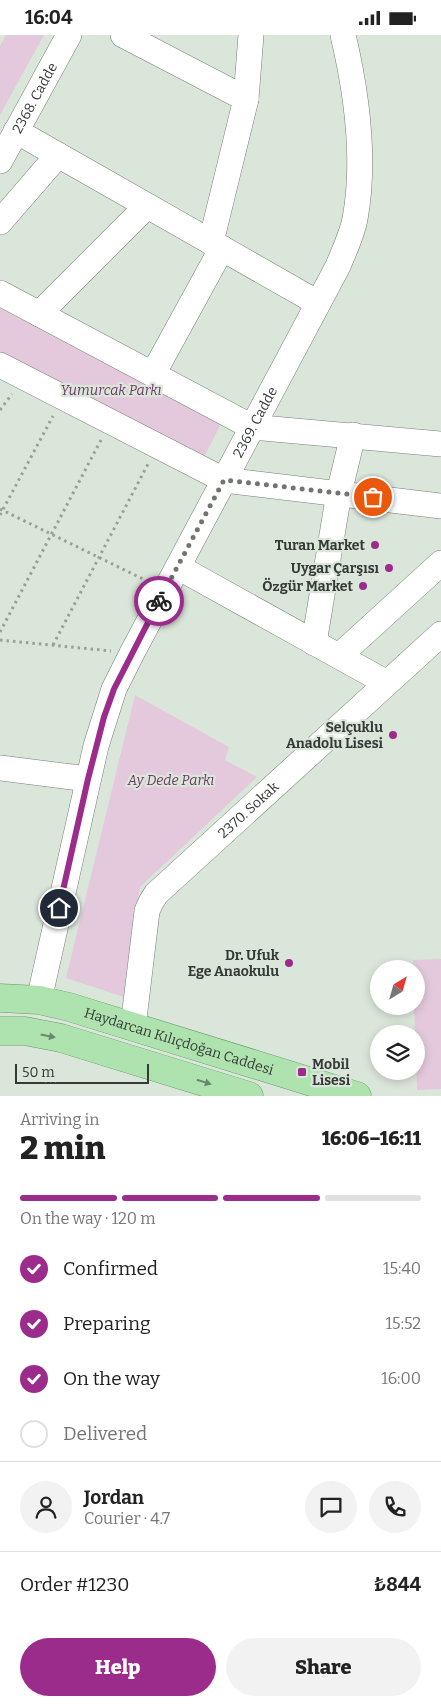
<!DOCTYPE html>
<html lang="en">
<head>
<meta charset="utf-8">
<style>
	body { margin:0; font-family:Bitter,serif; background:#f2f2f2; color:#222; height:100vh; display:flex; flex-direction:column; font-size:19px; white-space:nowrap }
	* { box-sizing:border-box; margin:0 }
	p { font-size:16px; color:#767676 }
	.icon { flex:none; width:28px; height:28px; fill:none; stroke:currentColor; stroke-width:2; stroke-linecap:round; stroke-linejoin:round }
	.map { position:relative; height:1061px; overflow:hidden }
	.details { display:flex; flex-direction:column; background:#fff; flex:1 }
	.details>* { flex:none }
	.needle { width:32px; rotate:37deg }
	.buttons { position:absolute; left:370px; top:925px; display:grid; gap:10px }
	.buttons a { display:grid; place-items:center; width:55px; height:55px; border-radius:50%; background:#fff; box-shadow:0 2px 8px #0003; font-size:25px }
	.scale { position:absolute; left:15px; bottom:12px; width:134px; box-sizing:border-box; padding-left:5px; border:2px solid #363a36; border-top:0; font-size:14px; line-height:18px; white-space:nowrap; color:#363a36; -webkit-text-stroke:4px #dbe6da; paint-order:stroke }
	.pin { position:absolute; display:grid; place-items:center; width:42px; height:42px; color:#fff; margin:-21px; border:2px solid #fff; border-radius:50%; box-shadow:0 1px 5px #0007 }
	.courier { position:absolute; display:grid; place-items:center; width:50px; height:50px; margin:-25px; border:4px solid #9c2c8b; border-radius:50%; background:#fff; color:#222; box-shadow:0 1px 6px #0007 }
	.summary em { font-style:normal; font-weight:800 }
	.summary div { display:flex; flex-direction:column-reverse }
	.summary { display:flex; align-items:center; justify-content:space-between; height:85px; padding:0 20px }
	h1 { font-size:32px; font-weight:800; line-height:38px }
	.bar { display:grid; grid-template-columns:repeat(4,1fr); gap:8px 5px; align-content:center; height:60px; padding:0 20px }
	.bar i { height:6px; border-radius:4px; background:#e0e0e0 }
	.bar .active { background:#9c2c8b }
	.bar p { grid-column:span 4 }
	.line { display:flex; align-items:center; gap:12px; padding:0 20px; border-top:1px solid #e0e0e0 }
	.line div { flex:1 }
	.round { display:grid; place-items:center; flex:none; width:52px; height:52px; border-radius:26px; background:#f2f2f2 }
	ol { padding:0 20px; list-style:none }
	li { display:flex; align-items:center; gap:15px; height:55px }
	li p { margin-inline-start:auto }
	li .icon { padding:5px; border-radius:50%; background:#9c2c8b; color:#fff; stroke-width:4 }
	li:last-child { color:#767676 }
	li i { width:28px; height:28px; border:2px solid #e0e0e0; border-radius:50% }
	.action { display:flex; gap:10px; margin-top:auto; padding:10px 20px }
	.action a { flex:1; height:58px; border-radius:30px; background:#9c2c8b; color:#fff; font-size:20px; font-weight:800; line-height:58px; text-align:center }
	.action a+a { background:#f2f2f2; color:#222 }
	.status { display:flex; justify-content:space-between; align-items:center; height:35px; padding:0 25px; background:#fff; direction:ltr }
	.status svg { height:14px; fill:currentColor }
	.map>svg:first-child { display:block }
	.green { fill:#e4c9dd }
	.lines { fill:none; stroke-linecap:round; stroke-linejoin:round }
	.minor-casing { stroke:#757f75; stroke-width:26 }
	.major-casing { stroke:#619c62; stroke-width:29 }
	.path { stroke:#98a098; stroke-width:3; stroke-dasharray:2.5 4; stroke-linecap:butt }
	.minor { stroke:#fff; stroke-width:25 }
	.major { stroke:#aee3af; stroke-width:28 }
	.oneway { fill:#6c866c }
	.done { stroke:#70766f; stroke-width:5; stroke-dasharray:0 9 }
	.route { stroke:#9c2c8b; stroke-width:6 }
	.poi-dot { fill:#9c2c8b; stroke:#dbe6da; stroke-width:2 }
	.labels { text-anchor:middle; stroke-width:4.5; stroke-linejoin:round; paint-order:stroke }
	.street-label { font-size:14px; fill:#363a36; stroke:#dbe6da }
	.park-label { font-size:14px; font-style:italic; fill:#6f3a65; stroke:#dbe6da }
	.poi-label { font-size:14px; font-weight:bold; fill:#363a36; stroke:#dbe6da; text-anchor:end }
</style>
</head>
<body>
<div class="status"><b>16:04</b><svg viewBox="0 0 49 12"><path d="M0 12V9h3v3zM5 12V6h3v6zM10 12V3h3v9zM15 12V0h3v12zM26 1h20v11H26zM47 4h2v5h-2z"/></svg></div>
<div class="map">
<svg width="441" height="1061" viewBox="0 0 441 1061">
	<rect width="100%" height="100%" fill="#dbe6da"/>
	<g class="green">
		<path d="M6,0H44L0,80V11Z"/>
		<path d="M0,273L222,387L202,426L0,322Z"/>
		<path d="M135,660L229,712L225,725L257,742L140,852L124,962L66,943Z"/>
		<path d="M441,924V1054L417,1055L414,971H416V934H413V925Z"/>
	</g>
	<g class="lines">
		<g class="minor-casing">
			<g id="minor">
				<path d="M123,0L246,64L211,207"/>
				<path d="M246,64L251,0"/>
				<path d="M16,96L318,268"/>
				<path id="s1" d="M0,126L69,0"/>
				<path d="M0,187L58,120"/>
				<path d="M0,258L252,392L441,409"/>
				<path d="M39,279L147,171"/>
				<path d="M0,330L224,445L441,471"/>
				<path d="M153,339L222,213"/>
				<path d="M178,532L387,648"/>
				<path d="M314,608L339,458L353,400"/>
				<path d="M339,621L441,528"/>
				<path d="M0,733L88,744"/>
				<path id="s2" d="M39,965L96,711L114,654L132,618L338,231C344,216 352,200 355,184C366,123 357,59 343,0"/>
				<path id="s3" d="M133,992L147,876L151,867L156,859L441,599"/>
			</g>
		</g>
		<g class="major-casing">
			<g id="major">
				<path id="s4" d="M0,963L39,965L69,972L357,1061"/>
				<path d="M0,996H25L61,1003L249,1061"/>
			</g>
		</g>
		<g class="path">
			<path d="M0,375L12,359"/>
			<path d="M0,474L147,546"/>
			<path d="M0,480L53,381"/>
			<path d="M0,597L101,405"/>
			<path d="M0,605L111,616"/>
			<path d="M53,610L148,429"/>
		</g>
		<use href="#minor" class="minor"/>
		<use href="#major" class="major"/>
	</g>
	<defs><path id="oneway-solid" d="M-6-.8H1V-3.2L6.5 0L1 3.2V.8H-6Z" transform="scale(1.25)"/></defs>
	<g class="oneway">
		<use href="#oneway-solid" transform="translate(48 1001) rotate(11)"/>
		<use href="#oneway-solid" transform="translate(204 1047) rotate(17)"/>
	</g>
	<g class="lines">
		<path class="done" d="M159,566L224,445L373,462"/>
		<path class="route" d="M59,873L88,744L104,682L114,654L159,566"/>
	</g>
	<g class="poi-dot">
		<circle cx="375" cy="510" r="5"/>
		<circle cx="389" cy="533" r="5"/>
		<circle cx="363" cy="551" r="5"/>
		<circle cx="393" cy="700" r="5"/>
		<circle cx="289" cy="928" r="5"/>
		<rect x="297" y="1032" width="10" height="10" rx="2.5"/>
	</g>
	<g class="labels">
		<g class="street-label">
			<text dy="5" stroke="none"><textPath href="#s1" startOffset="72">2368. Cadde</textPath></text>
			<text dy="5" stroke="none"><textPath href="#s2" startOffset="622">2369. Cadde</textPath></text>
			<text dy="5" stroke="none"><textPath href="#s3" startOffset="261">2370. Sokak</textPath></text>
			<text dy="5" stroke="none"><textPath href="#s4" startOffset="185">Haydarcan Kılıçdoğan Caddesi</textPath></text>
		</g>
		<g class="park-label">
			<text x="111" y="360">Yumurcak Parkı</text>
			<text x="171" y="750">Ay Dede Parkı</text>
		</g>
		<g class="poi-label">
			<text x="365" y="515">Turan Market</text>
			<text x="379" y="538">Uygar Çarşısı</text>
			<text x="353" y="556">Özgür Market</text>
			<text x="383" y="697">Selçuklu<tspan x="383" dy="16">Anadolu Lisesi</tspan></text>
			<text x="279" y="925">Dr. Ufuk<tspan x="279" dy="16">Ege Anaokulu</tspan></text>
			<text x="312" y="1034" text-anchor="start">Mobil<tspan x="312" dy="16">Lisesi</tspan></text>
		</g>
	</g>
</svg>
<div class="buttons">
<a><svg class="needle" viewBox="-14 -14 28 28"><path d="M0-13l5 13h-10z" fill="#e53935"/><path d="M0 13l5-13h-10z" fill="#767676"/></svg></a>
<a><svg class="icon" aria-label="layers" viewBox="0 0 24 24"><path d="M12 4l9 5-9 5-9-5zM3 14l9 5 9-5"/></svg></a>
</div>
<div class="scale">50 m</div>
<div class="pin" style="left:373px;top:462px;background:#ea580c"><svg class="icon" aria-label="bag" viewBox="0 0 24 24"><path d="M5 8h14l-1 12H6zM9 8a3 3 0 0 1 6 0"/></svg></div>
<div class="pin" style="left:59px;top:873px;background:#1f2937"><svg class="icon" aria-label="home" viewBox="0 0 24 24"><path d="M3 11l9-7 9 7M6 9v11h12V9"/></svg></div>
<div class="courier" style="left:159px;top:566px"><svg class="icon" aria-label="bike" viewBox="0 0 24 24"><circle cx="6" cy="16" r="4"/><circle cx="18" cy="16" r="4"/><path d="M6 16l4-8h5l3 8M10 8l3 8H6M13 5h3"/></svg></div>
</div>
<section class="details">
<div class="summary"><div><h1>2 min</h1><p>Arriving in</p></div><em>16:06–16:11</em></div>
<div class="bar"><i class="active"></i><i class="active"></i><i class="active"></i><i></i><p>On the way · 120 m</p></div>
<ol>
<li><svg class="icon" aria-label="check" viewBox="0 0 24 24"><path d="M5 12l5 5 9-10"/></svg>Confirmed<p>15:40</p></li>
<li><svg class="icon" aria-label="check" viewBox="0 0 24 24"><path d="M5 12l5 5 9-10"/></svg>Preparing<p>15:52</p></li>
<li><svg class="icon" aria-label="check" viewBox="0 0 24 24"><path d="M5 12l5 5 9-10"/></svg>On the way<p>16:00</p></li>
<li><i></i>Delivered</li>
</ol>
<div class="line" style="height:90px"><a class="round"><svg class="icon" aria-label="person" viewBox="0 0 24 24"><circle cx="12" cy="8" r="4"/><path d="M4 21q1-7 8-7t8 7"/></svg></a><div><b>Jordan</b><p>Courier · 4.7</p></div><a class="round"><svg class="icon" aria-label="chat" viewBox="0 0 24 24"><path d="M4 5h16v11H9l-5 4z"/></svg></a><a class="round"><svg class="icon" aria-label="phone" viewBox="0 0 24 24"><path d="M5 4h4l2 5-3 2q2 4 5 5l2-3 5 2v4C11 20 4 13 5 4z"/></svg></a></div>
<div class="line" style="height:65px"><div>Order #1230</div><b>₺844</b></div>
<div class="action"><a>Help</a><a>Share</a></div>
</section>
</body>
</html>
